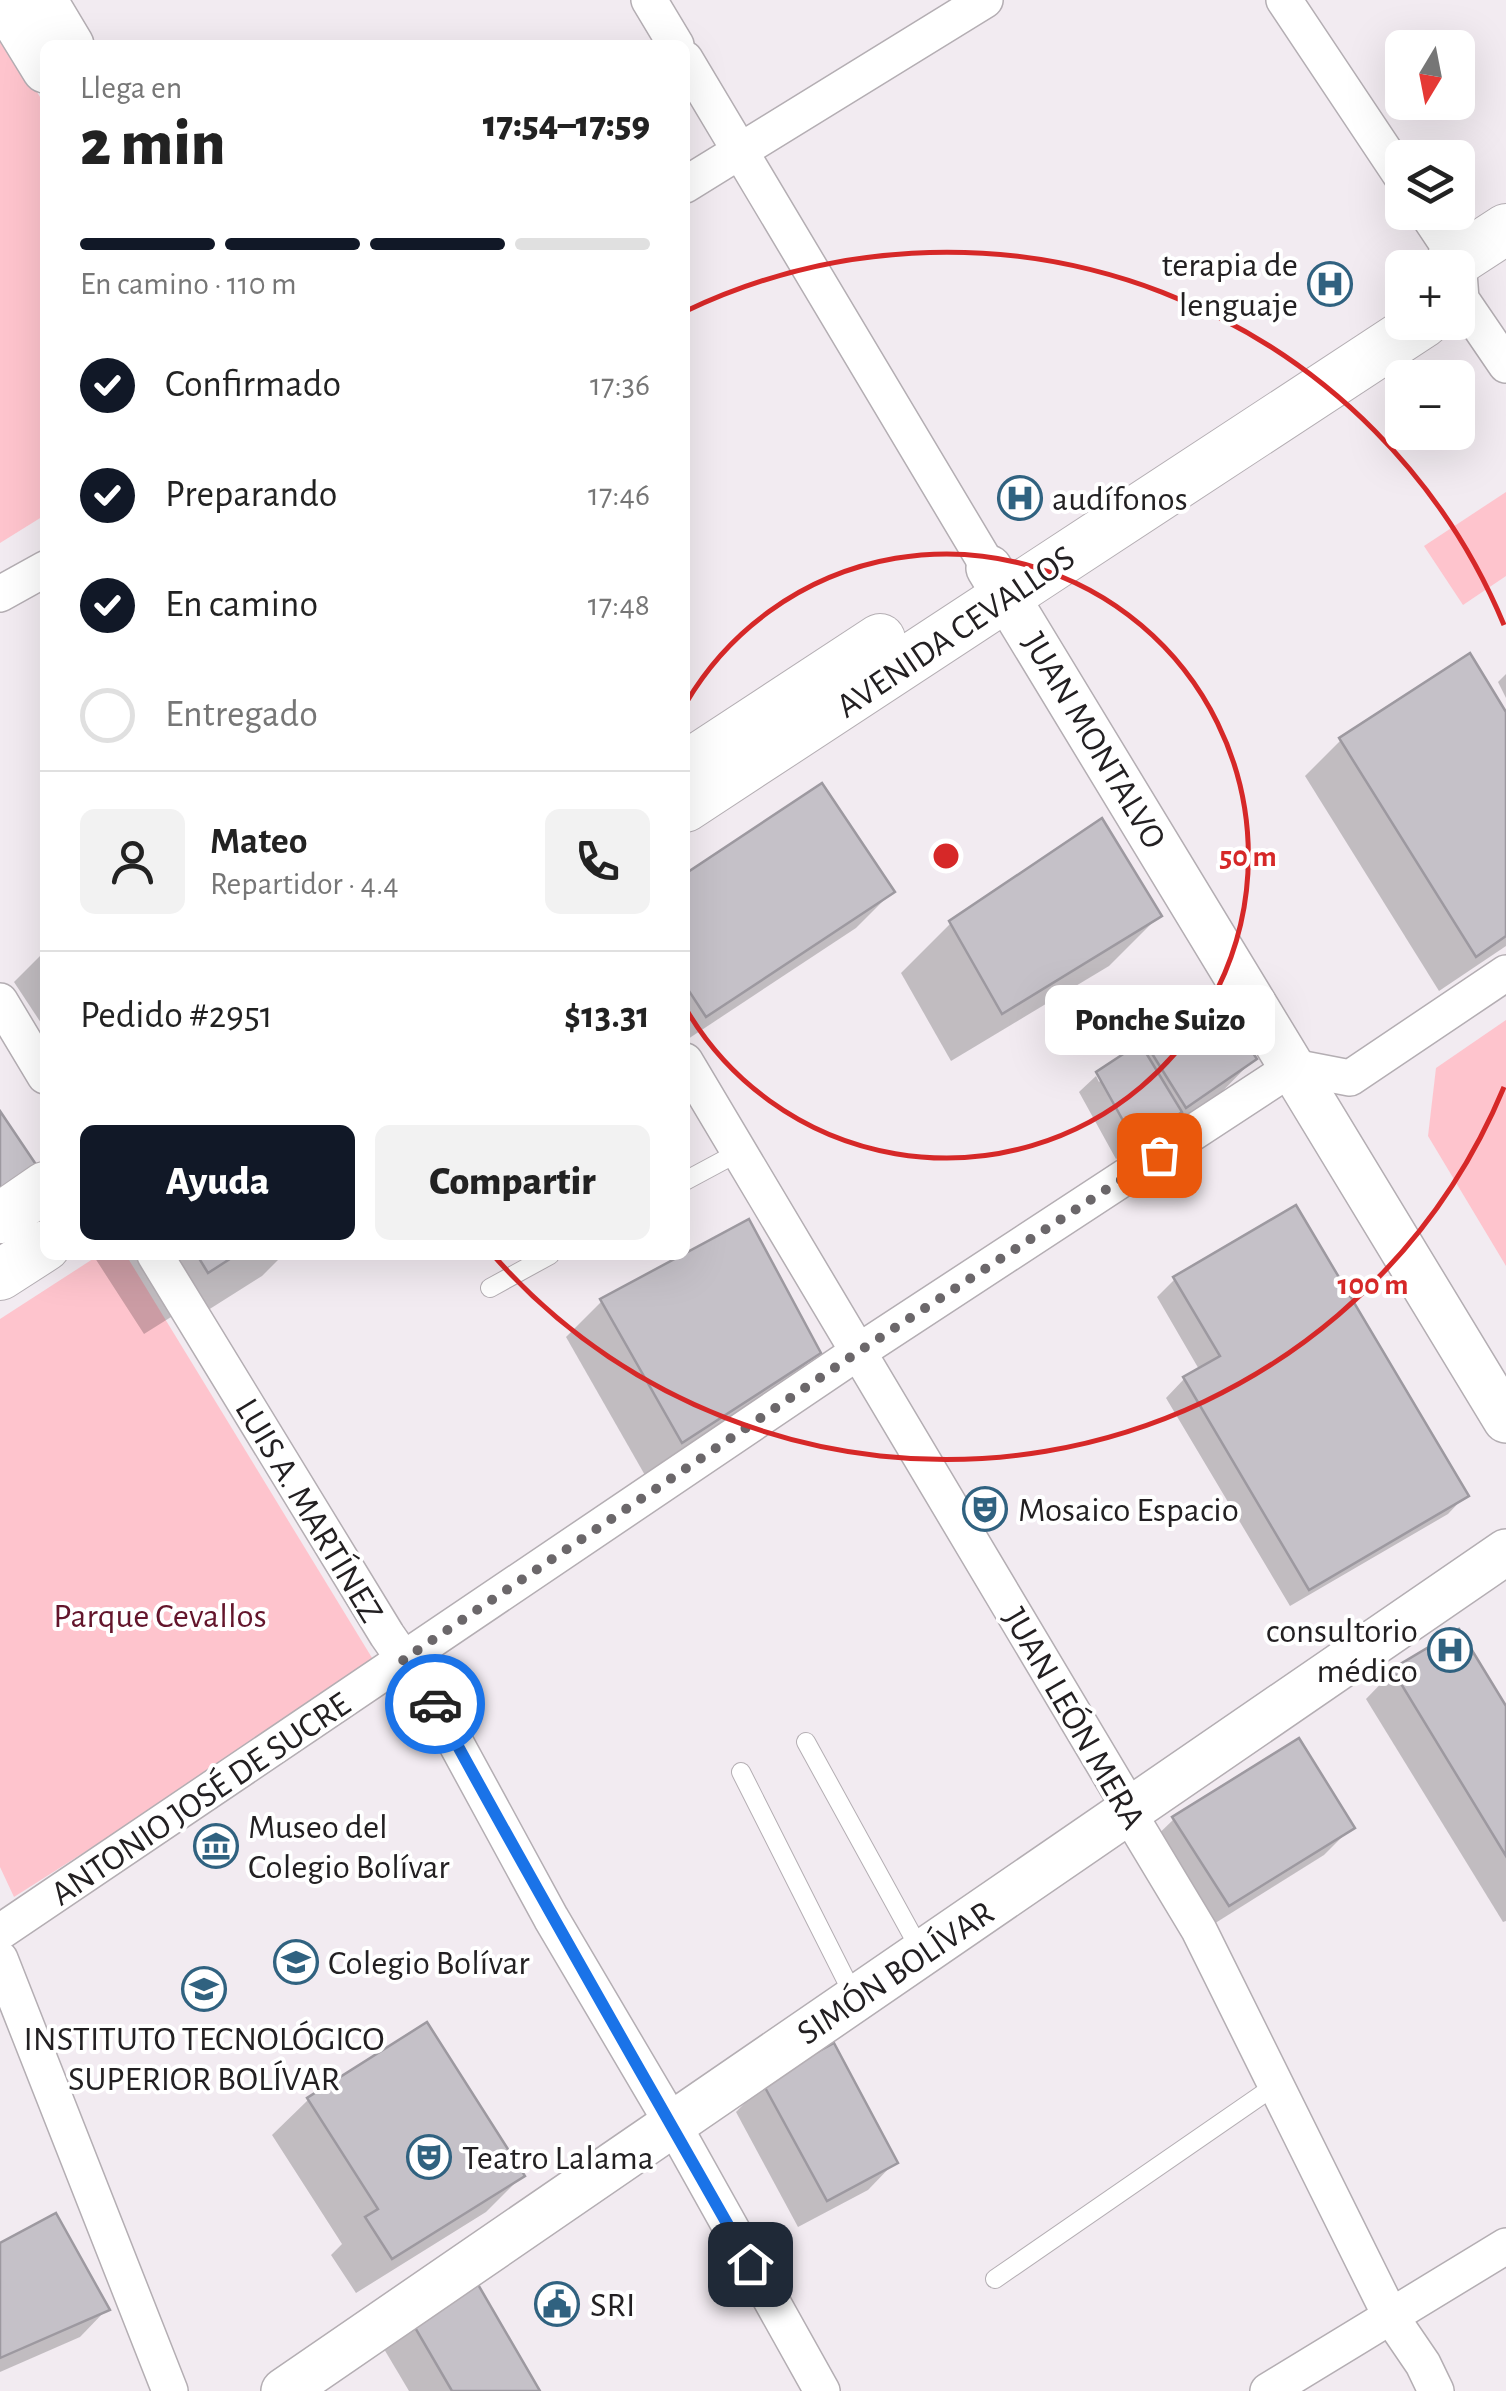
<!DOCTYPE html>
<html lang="es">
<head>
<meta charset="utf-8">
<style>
	body { margin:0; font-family:"Alegreya Sans",sans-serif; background:#f2f2f2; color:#222; height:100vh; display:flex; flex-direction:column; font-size:38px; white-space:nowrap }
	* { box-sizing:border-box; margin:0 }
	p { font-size:32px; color:#767676 }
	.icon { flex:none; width:55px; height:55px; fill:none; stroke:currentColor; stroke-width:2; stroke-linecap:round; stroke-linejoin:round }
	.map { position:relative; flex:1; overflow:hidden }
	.side { position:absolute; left:40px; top:40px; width:650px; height:1220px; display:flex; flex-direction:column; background:#fff; border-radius:15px; box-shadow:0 10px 40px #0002 }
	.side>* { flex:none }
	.needle { width:65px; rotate:190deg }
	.buttons { position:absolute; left:1385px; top:30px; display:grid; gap:20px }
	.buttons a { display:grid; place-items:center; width:90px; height:90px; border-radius:15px; background:#fff; box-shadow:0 10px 40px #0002; font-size:50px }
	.pin { position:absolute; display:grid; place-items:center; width:85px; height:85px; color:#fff; margin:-42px; border-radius:20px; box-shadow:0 5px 15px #0006 }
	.courier { position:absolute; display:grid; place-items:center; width:100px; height:100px; margin:-50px; border:8px solid #1a73e8; border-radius:50%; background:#fff; color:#222; box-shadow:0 2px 12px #0007 }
	.bubble { position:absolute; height:70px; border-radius:15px; background:#fff; box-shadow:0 10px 40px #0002; font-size:32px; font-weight:800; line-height:70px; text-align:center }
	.summary em { font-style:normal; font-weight:800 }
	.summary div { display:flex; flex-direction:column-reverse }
	.summary { display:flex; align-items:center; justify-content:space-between; height:170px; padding:0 40px }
	h1 { font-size:65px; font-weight:800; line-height:75px }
	.bar { display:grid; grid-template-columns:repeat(4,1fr); gap:15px 10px; align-content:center; height:120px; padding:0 40px }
	.bar i { height:12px; border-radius:8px; background:#e0e0e0 }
	.bar .on { background:#111827 }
	.bar p { grid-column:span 4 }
	.line { display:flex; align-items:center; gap:25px; padding:0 40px; border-top:2px solid #e0e0e0 }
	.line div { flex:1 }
	.round { display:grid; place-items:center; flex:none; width:105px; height:105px; border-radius:15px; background:#f2f2f2 }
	ol { padding:0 40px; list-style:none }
	li { display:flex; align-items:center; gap:30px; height:110px }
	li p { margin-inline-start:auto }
	li .icon { padding:10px; border-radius:50%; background:#111827; color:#fff; stroke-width:4 }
	li:last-child { color:#767676 }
	li i { width:55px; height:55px; border:5px solid #e0e0e0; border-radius:50% }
	.button { display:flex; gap:20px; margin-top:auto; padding:20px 40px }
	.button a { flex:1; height:115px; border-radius:15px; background:#111827; color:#fff; font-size:40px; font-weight:800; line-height:115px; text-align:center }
	.button a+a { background:#f2f2f2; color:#222 }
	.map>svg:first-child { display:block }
	.green { fill:#fec4cd }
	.shadow { fill:#0003 }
	.building { fill:#c5c1c8; stroke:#9d99a0; stroke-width:2.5 }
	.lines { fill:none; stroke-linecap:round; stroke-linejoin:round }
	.service-casing { stroke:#b4aeb3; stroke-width:20 }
	.minor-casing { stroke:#b4aeb3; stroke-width:38 }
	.tertiary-casing { stroke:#b4aeb3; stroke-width:48 }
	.secondary-casing { stroke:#b4aeb3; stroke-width:52 }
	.service { stroke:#fff; stroke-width:18 }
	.minor { stroke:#fff; stroke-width:35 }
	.tertiary { stroke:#fff; stroke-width:45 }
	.secondary { stroke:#fff; stroke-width:50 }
	.done { stroke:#6b676a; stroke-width:10; stroke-dasharray:0 18 }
	.route { stroke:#1a73e8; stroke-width:12 }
	.ring { fill:none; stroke:#d62828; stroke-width:5 }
	.labels { text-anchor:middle; stroke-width:8; stroke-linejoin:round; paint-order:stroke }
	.poi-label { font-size:35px; fill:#232022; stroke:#fff; text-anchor:start }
	.street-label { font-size:35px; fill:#232022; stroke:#fff }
	.park-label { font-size:35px; fill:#63152b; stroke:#fff }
	.centre { fill:#d62828; stroke:#fff; stroke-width:5 }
	.ring-label { font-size:30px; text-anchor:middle; font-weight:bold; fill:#d62828; stroke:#fff; stroke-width:8; stroke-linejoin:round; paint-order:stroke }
</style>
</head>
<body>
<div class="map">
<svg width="1506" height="2391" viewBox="0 0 1506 2391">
	<rect width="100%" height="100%" fill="#f2ebf1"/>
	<g class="green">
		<path d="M0,32L45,105V515L0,543Z"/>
		<path d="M1506,492V576L1463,605L1424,546Z"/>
		<path d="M1506,1020V1266L1428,1136L1436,1068Z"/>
		<path d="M99,1255H126L377,1666L14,1897L0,1867V1319Z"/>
	</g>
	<g class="shadow">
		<path d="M1506,674V698L1498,682Z"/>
		<path d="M1506,717V946L1439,991L1305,776L1341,740Z"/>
		<path d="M685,877L892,892L856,928L685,1041Z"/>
		<path d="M1159,916L1109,966L951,1061L901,973L951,923Z"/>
		<path d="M45,951V1029L14,982Z"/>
		<path d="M1143,1038L1254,1059L1205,1109L1135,1156L1131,1149L1116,1159L1079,1092L1096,1076L1099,1082Z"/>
		<path d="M93,1255H283L262,1276L186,1324L179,1312L144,1334Z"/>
		<path d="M1175,1279L1466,1495L1448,1514L1290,1606L1166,1398L1184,1379L1200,1371L1157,1297Z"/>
		<path d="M602,1301L818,1352L782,1388L646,1477L566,1337Z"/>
		<path d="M1458,1632L1506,1711V1921L1503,1922L1366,1699L1393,1671Z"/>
		<path d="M1174,1819L1352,1827L1324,1855L1201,1932L1146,1846Z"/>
		<path d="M763,2084L895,2162L868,2190L798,2227L736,2112Z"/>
		<path d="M308,2100L522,2176L486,2212L356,2293L331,2255L342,2244L272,2135Z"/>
		<path d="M0,2246L107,2309L80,2337L0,2372Z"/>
		<path d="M412,2321L537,2391H409L384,2349Z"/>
	</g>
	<g class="building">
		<path d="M1470,653L1506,712V936L1476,957L1339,738Z"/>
		<path d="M822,783L895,892L706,1017L685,985V874Z"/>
		<path d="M1102,818L1162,916L1002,1014L949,921Z"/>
		<path d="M1210,990L1257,1059L1186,1108L1141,1036Z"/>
		<path d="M1140,1043L1182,1112L1135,1142L1096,1072Z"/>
		<path d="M0,1111L39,1169L0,1195Z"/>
		<path d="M1296,1205L1469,1496L1309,1590L1183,1377L1220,1356L1173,1277Z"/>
		<path d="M749,1219L821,1353L682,1443L600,1299Z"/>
		<path d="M197,1255H236L208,1273Z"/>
		<path d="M1459,1629L1506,1706V1856L1392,1669Z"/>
		<path d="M1299,1738L1355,1828L1229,1906L1172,1817Z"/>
		<path d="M427,2022L525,2176L392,2259L365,2217L378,2209L307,2098Z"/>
		<path d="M834,2043L898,2163L827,2201L762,2082Z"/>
		<path d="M56,2213L110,2310L0,2358V2243Z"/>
		<path d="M476,2281L540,2391H452L410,2319Z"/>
	</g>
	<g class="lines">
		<g class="service-casing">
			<g id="service">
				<path d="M685,1181L739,1152"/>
				<path d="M490,1288L550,1255"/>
				<path d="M806,1742L922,1953"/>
				<path d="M741,1772L855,1998"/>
				<path d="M995,2279L1276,2085"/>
			</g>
		</g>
		<g class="minor-casing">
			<g id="minor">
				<path d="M649,0L676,45"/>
				<path d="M1284,0L1402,177"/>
				<path d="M685,59L989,568"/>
				<path d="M685,185L985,0"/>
				<path d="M1426,212L1458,260L1461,299L1506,365"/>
				<path d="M0,594L45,569"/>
				<path d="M0,1001L45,1076"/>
				<path d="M685,1061L1131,1810L1137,1827L1199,1930L1391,2317L1423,2364L1436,2391"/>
				<path d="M155,1255L387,1635L433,1701L551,1918L679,2135L822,2391"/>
				<path d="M0,1932L858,1352L1293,1067L1350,1078L1506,973"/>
				<path d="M0,1959L170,2391"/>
				<path d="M1268,2391L1506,2246"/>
			</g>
		</g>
		<g class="tertiary-casing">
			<g id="tertiary">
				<path d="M2,0L45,70"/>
				<path d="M44,0L71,45"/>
				<path d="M989,568L1506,1420"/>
				<path d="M284,2391L1506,1552"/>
			</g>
		</g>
		<g class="secondary-casing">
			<g id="secondary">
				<path d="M1446,268L1506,229"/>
				<path d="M685,767L880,639"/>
				<path d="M685,807L1424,322"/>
				<path d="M0,1218L45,1187"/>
				<path d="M0,1275L45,1246"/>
			</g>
		</g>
		<use href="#service" class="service"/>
		<use href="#minor" class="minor"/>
		<use href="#tertiary" class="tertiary"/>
		<use href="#secondary" class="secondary"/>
	</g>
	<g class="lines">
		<path class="done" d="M435,1704L403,1660L858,1352L1159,1155"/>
		<path class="route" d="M435,1704C537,1893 645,2078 750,2264"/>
	</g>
	<g class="ring">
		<path d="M686 703A302 302 0 1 1 686 1009"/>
		<path d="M1504 1087A604 604 0 0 1 494 1256M686 311A604 604 0 0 1 1504 625"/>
	</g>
	<defs>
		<g id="hospital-ring" transform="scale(2.25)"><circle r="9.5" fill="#fff" stroke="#306280" stroke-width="1.5"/><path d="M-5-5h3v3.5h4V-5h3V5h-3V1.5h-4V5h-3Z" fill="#306280"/></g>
		<g id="theatre-ring" transform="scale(2.25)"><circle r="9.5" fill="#fff" stroke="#306280" stroke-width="1.5"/><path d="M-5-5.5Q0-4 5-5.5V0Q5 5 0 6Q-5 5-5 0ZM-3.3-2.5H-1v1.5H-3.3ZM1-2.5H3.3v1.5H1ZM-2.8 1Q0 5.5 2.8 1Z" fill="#306280"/></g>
		<g id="museum-ring" transform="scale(2.25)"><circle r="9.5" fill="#fff" stroke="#306280" stroke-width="1.5"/><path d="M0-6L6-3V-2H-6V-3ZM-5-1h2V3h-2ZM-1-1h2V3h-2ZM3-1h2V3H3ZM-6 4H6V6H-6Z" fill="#306280"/></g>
		<g id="school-ring" transform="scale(2.25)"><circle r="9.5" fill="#fff" stroke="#306280" stroke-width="1.5"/><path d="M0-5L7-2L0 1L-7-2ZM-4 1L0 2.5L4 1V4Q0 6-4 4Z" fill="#306280"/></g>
		<g id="university-ring" transform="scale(2.25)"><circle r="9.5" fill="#fff" stroke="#306280" stroke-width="1.5"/><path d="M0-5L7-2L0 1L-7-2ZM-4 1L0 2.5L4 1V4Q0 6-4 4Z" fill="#306280"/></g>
		<g id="civic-ring" transform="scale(2.25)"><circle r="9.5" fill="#fff" stroke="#306280" stroke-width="1.5"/><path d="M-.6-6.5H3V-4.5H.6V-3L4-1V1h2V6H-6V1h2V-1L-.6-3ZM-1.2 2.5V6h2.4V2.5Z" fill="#306280"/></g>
	</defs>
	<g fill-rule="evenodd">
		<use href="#hospital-ring" x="1330" y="284"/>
		<use href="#hospital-ring" x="1020" y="498"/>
		<use href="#theatre-ring" x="985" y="1509"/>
		<use href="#hospital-ring" x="1450" y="1650"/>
		<use href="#museum-ring" x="216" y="1846"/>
		<use href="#school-ring" x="296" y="1962"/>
		<use href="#university-ring" x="204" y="1989"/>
		<use href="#theatre-ring" x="429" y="2157"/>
		<use href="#civic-ring" x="557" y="2304"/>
	</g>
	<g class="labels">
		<g class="poi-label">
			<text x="1298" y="276" text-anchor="end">terapia de<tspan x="1298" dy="40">lenguaje</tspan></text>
			<text x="1052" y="510">audífonos</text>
			<text x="1018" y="1521">Mosaico Espacio</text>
			<text x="1418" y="1642" text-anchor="end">consultorio<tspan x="1418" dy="40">médico</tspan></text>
			<text x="248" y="1838">Museo del<tspan x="248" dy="40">Colegio Bolívar</tspan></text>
			<text x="328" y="1974">Colegio Bolívar</text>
			<text x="204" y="2050" text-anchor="middle">INSTITUTO TECNOLÓGICO<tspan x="204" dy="40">SUPERIOR BOLÍVAR</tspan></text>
			<text x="462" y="2169">Teatro Lalama</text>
			<text x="590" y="2316">SRI</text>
		</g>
		<g class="street-label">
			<text transform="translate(955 631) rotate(-34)" y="12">AVENIDA CEVALLOS</text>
			<text transform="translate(1095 740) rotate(59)" y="12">JUAN MONTALVO</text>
			<text transform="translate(310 1510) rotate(59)" y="12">LUIS A. MARTÍNEZ</text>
			<text transform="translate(1075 1718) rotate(60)" y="12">JUAN LEÓN MERA</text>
			<text transform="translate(200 1798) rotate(-34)" y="12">ANTONIO JOSÉ DE SUCRE</text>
			<text transform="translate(895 1972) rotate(-34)" y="12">SIMÓN BOLÍVAR</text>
		</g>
		<g class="park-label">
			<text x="160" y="1627">Parque Cevallos</text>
		</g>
	</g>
	<circle cx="946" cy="856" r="15" class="centre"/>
	<g class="ring-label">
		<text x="1248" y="866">50 m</text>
		<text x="1373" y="1294">100 m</text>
	</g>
</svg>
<div class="buttons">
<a><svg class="needle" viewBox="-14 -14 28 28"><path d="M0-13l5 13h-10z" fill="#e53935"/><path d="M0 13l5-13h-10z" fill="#767676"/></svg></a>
<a><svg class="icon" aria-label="layers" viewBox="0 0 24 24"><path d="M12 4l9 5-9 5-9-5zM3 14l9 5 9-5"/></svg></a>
<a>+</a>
<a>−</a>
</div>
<div class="pin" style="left:1159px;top:1155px;background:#ea580c"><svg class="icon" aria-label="bag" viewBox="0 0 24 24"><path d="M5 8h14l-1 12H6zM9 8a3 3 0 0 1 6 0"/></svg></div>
<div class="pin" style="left:750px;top:2264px;background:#1f2937"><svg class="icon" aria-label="home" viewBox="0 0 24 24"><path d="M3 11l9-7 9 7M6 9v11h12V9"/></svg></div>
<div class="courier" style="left:435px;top:1704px"><svg class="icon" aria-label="car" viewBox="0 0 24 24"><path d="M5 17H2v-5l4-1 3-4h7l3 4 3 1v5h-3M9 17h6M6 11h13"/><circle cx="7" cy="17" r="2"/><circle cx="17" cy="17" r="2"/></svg></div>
<div class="bubble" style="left:1045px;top:985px;width:230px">Ponche Suizo</div>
<section class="side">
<div class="summary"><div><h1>2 min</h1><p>Llega en</p></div><em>17:54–17:59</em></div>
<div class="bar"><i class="on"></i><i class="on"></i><i class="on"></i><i></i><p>En camino · 110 m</p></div>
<ol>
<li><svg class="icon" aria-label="check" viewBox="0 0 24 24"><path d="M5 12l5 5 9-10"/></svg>Confirmado<p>17:36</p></li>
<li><svg class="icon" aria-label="check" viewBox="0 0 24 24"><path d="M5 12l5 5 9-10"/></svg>Preparando<p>17:46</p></li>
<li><svg class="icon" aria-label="check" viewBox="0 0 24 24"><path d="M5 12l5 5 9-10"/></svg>En camino<p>17:48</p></li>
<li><i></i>Entregado</li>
</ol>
<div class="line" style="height:180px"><a class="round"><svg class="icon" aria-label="person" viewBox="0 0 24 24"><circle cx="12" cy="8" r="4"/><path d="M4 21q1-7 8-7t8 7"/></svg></a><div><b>Mateo</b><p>Repartidor · 4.4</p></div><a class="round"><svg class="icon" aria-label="phone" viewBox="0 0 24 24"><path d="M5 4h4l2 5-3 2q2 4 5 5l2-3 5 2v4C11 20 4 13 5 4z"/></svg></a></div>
<div class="line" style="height:130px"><div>Pedido #2951</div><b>$13.31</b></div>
<div class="button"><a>Ayuda</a><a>Compartir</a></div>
</section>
</div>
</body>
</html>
